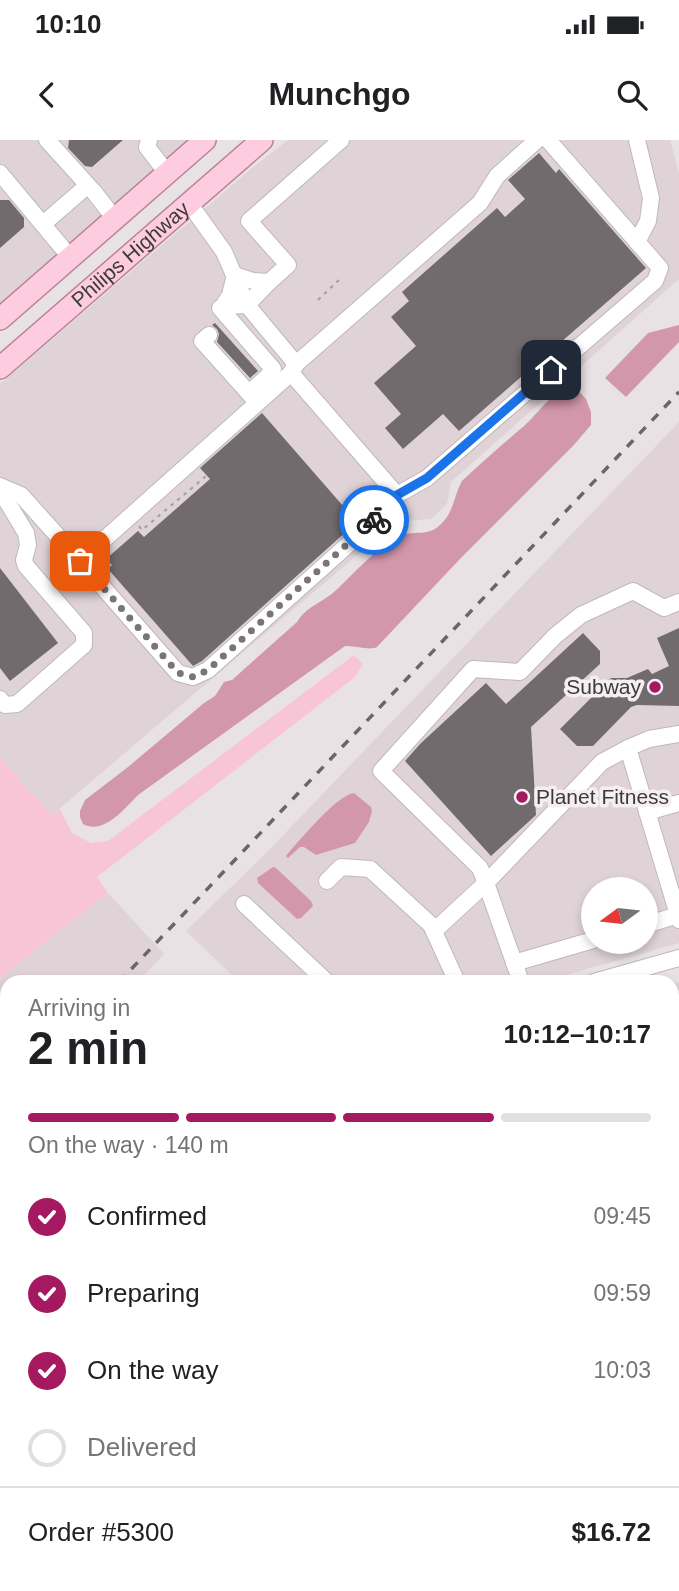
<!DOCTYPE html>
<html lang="en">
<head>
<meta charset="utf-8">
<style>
	body { margin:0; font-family:Arial,sans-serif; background:#f6f6f6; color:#202124; height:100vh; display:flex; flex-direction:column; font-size:26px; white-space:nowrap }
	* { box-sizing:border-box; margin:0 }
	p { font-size:23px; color:#757577 }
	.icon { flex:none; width:38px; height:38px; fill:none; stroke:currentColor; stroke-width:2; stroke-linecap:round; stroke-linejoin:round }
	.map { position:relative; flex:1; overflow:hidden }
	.panel { position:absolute; left:0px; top:835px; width:679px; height:618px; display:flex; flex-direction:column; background:#fff; border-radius:21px 21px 0 0; box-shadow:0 4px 10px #0003 }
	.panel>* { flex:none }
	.needle { width:46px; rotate:255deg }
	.fabs { position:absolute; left:581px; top:737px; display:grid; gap:14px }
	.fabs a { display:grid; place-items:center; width:77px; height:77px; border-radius:50%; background:#fff; box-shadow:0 4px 10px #0003; font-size:35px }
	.pin { position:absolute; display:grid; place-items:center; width:60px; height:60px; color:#fff; margin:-30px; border-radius:14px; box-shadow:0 4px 10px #0006 }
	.courier { position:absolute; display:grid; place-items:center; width:70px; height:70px; margin:-35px; border:5px solid #1a73e8; border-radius:50%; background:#fff; color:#222; box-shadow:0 2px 9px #0007 }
	.headline em { font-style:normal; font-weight:700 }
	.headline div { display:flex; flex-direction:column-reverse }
	.headline { display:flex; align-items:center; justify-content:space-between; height:119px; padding:0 28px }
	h1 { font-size:46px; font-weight:700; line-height:52px }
	.bar { display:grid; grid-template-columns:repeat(4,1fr); gap:10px 7px; align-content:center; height:84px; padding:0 28px }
	.bar i { height:9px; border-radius:5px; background:#e0e0e0 }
	.bar .active { background:#a41960 }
	.bar p { grid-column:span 4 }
	.line { display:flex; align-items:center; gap:18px; padding:0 28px; border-top:2px solid #e0e0e0 }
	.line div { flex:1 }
	ol { padding:0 28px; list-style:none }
	li { display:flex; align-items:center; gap:21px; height:77px }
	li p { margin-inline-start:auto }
	li .icon { padding:7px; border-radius:50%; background:#a41960; color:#fff; stroke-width:4 }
	li:last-child { color:#757577 }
	li i { width:38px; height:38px; border:4px solid #e0e0e0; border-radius:50% }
	.status { display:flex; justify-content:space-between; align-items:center; height:49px; padding:0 35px; background:#fff; direction:ltr }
	.status svg { height:19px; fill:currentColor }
	header { display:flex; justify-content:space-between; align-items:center; height:91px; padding:0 28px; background:#fff; font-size:32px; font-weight:700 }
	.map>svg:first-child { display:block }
	.built { fill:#e0d3d7; fill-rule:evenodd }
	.green { fill:#f8c5d6 }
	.water { fill:#d397ac }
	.building { fill:#716b6d }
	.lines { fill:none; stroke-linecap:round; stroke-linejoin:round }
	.minor-casing { stroke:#beb8ba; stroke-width:18 }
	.major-casing { stroke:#ba8397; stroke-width:24 }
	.path { stroke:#a39e9f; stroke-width:2; stroke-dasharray:3.5 5; stroke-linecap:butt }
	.minor { stroke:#fff; stroke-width:16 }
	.major { stroke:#feccdf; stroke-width:21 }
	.rail { stroke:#696667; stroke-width:3.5; stroke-dasharray:9 9; stroke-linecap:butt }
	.done { stroke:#797576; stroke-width:7; stroke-dasharray:0 12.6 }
	.route { stroke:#1a73e8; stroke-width:9 }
	.poi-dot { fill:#a41960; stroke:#f5eff1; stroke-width:2.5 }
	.labels { text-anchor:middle; stroke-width:7; stroke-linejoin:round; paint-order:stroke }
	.street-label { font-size:21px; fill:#3d3a3b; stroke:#f5eff1 }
	.poi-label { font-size:21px; fill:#3d3a3b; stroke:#f5eff1; text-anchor:end }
</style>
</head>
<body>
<div class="status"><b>10:10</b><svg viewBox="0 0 49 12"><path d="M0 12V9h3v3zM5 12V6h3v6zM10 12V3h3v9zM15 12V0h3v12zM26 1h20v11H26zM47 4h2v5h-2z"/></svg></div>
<header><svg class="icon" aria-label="back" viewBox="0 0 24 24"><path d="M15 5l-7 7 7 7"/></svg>Munchgo<svg class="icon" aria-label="search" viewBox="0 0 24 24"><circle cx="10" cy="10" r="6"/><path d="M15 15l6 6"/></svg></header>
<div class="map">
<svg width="679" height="1451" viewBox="0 0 679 1451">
	<rect width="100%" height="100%" fill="#e8e2e4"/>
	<g class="built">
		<path d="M0,0H190L0,165Z"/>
		<path d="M288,0H670L679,34V139L451,342L447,364L431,379L396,382L52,675L0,618V244L252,28Z"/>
		<path d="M679,282V803L541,842H239L186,791L268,711ZM593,749H646V802H593Z"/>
		<path d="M108,753L164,814L138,842H7V980L0,987V838Z"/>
		<path d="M679,842V932L672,934V844Z"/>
	</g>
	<path class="green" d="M354,515L363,524L355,537L97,737L108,753L0,838V618L52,675L60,669L72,693L91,703L108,701Z"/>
	<g class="water">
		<path d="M679,185V202L626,257L605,238L648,193Z"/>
		<path d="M570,246L576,248L586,259L591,272V285L573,306L458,421L377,507C369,511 355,505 345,506L138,655C124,669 104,695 83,684L80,677V671L85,660L128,627L204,563L215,556L224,542L232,540L297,482C307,466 320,464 334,452C355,433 374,409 401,396C415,389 428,398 441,384C454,372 454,355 462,341C482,322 503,304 524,286C539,273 551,252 570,246Z"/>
		<path d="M354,653L371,667L372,671L369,682L355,703L316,715L304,707H300L288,718L286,716L290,711C303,697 337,655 354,653Z"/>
		<path d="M273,727L276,728L311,761L313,766L301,778L297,779L258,743L257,738Z"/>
	</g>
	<g class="building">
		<path d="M69,0H123L92,27L85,26L68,8Z"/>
		<path d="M539,13L556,33L559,29L646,128L459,291L443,274L403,309L385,288L401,274L374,243L416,206L391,177L409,161L402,152L497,68L505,77L525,59L508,40Z"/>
		<path d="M0,60H9L24,78V87L0,108Z"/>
		<path d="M215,183L258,231L250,238L217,202L219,194L217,189L212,185Z"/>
		<path d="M262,273L357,382L202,521L193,526L108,429L112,425L106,419L138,391L144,397L210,339L200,328Z"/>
		<path d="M0,428L58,503L10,541L0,528Z"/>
		<path d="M679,488V566L637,565L631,567L593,606H577L560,589L611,538H627L648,529L652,534L669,526L657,498Z"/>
		<path d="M583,493L600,511V524L531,587L536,675L491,716L405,621L420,604L486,543L506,564Z"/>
	</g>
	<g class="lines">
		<g class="minor-casing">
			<g id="minor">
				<path d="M47,0L94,52L115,79"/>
				<path d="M149,0L147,7L167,33"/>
				<path d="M637,0L651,58L648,81L637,102"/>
				<path d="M0,33L70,117"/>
				<path d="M43,84L87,46"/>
				<path d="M235,135L253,141L269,142L247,165L223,166L230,155Z"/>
				<path d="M269,142L288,125L249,81L341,0"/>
				<path d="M220,168L273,229L267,237L249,253"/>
				<path d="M209,195L202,201L255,260"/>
				<path d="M296,224L480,63L497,36L537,0"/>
				<path d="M0,346L21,355L80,421L291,233L296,224L247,165L224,112L189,63"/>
				<path d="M0,350L26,393L28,405L24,420L26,426L84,493V505L17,564L5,565L0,559"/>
				<path d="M397,355L427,338L655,141L660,128L548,0"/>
				<path d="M80,421L178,533L193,537L208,530L370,385L397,355L291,233"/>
				<path d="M679,462L664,468L633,451L581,475L555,496L520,532L473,529L381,631L480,728L486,743L602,622L628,608L678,775H679"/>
				<path d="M628,608L649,599L679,594"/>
				<path d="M647,672L679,663"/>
				<path d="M327,741L341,727L370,729L431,785L457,842"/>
				<path d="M244,764L327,842"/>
				<path d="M646,785L678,775L679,780"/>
				<path d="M434,791L486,743L521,842"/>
				<path d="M514,823L593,800"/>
				<path d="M594,842L679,818"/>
				<path d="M672,1019L679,1017"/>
				<path d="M672,1080L679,1104"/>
				<path d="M0,1320L7,1312"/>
				<path d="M672,1428L679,1426"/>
				<path d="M110,1446L113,1451"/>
				<path d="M347,1446L355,1451"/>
				<path d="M571,1451L595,1446"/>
			</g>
		</g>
		<g class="major-casing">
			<g id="major">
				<path d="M0,179L205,0"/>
				<path id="s1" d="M0,228L262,0"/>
			</g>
		</g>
		<g class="path">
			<path d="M318,160L341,138"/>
			<path d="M139,386L142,390L205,337L202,333"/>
		</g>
		<use href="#minor" class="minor"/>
		<use href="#major" class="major"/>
		<g class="rail">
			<path d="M119,842L679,252"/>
			<path d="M0,966L7,959"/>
		</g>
	</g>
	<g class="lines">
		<path class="done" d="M80,421L178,533L193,537L208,530L374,380"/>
		<path class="route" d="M374,380L397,355L427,338L551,230"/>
	</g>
	<g class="poi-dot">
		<circle cx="655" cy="547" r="7"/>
		<circle cx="522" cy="657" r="7"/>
	</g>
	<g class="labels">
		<g class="street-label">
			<text dy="7" stroke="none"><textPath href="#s1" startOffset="173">Philips Highway</textPath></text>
		</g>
		<g class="poi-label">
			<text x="641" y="554">Subway</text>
			<text x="536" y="664" text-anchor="start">Planet Fitness</text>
		</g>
	</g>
</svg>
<div class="fabs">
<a><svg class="needle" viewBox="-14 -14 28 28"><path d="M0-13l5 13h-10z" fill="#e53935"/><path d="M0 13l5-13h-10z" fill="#757577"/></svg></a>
</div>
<div class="pin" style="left:80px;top:421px;background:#ea580c"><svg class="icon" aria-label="bag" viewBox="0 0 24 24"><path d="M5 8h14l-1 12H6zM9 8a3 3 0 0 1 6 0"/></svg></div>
<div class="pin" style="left:551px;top:230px;background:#1f2937"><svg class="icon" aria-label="home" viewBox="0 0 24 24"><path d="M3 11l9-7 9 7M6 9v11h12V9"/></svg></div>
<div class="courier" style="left:374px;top:380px"><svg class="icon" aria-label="bike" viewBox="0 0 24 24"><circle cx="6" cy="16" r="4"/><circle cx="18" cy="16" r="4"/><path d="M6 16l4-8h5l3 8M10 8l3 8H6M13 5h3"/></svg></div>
<section class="panel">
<div class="headline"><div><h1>2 min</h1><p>Arriving in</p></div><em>10:12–10:17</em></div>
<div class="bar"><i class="active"></i><i class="active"></i><i class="active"></i><i></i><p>On the way · 140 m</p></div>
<ol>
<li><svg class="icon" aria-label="check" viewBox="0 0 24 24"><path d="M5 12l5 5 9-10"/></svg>Confirmed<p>09:45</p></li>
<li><svg class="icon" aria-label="check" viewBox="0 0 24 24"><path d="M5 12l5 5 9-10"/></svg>Preparing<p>09:59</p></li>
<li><svg class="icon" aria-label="check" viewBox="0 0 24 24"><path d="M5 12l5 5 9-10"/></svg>On the way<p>10:03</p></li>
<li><i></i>Delivered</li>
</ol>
<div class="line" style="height:91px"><div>Order #5300</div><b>$16.72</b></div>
</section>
</div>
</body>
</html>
